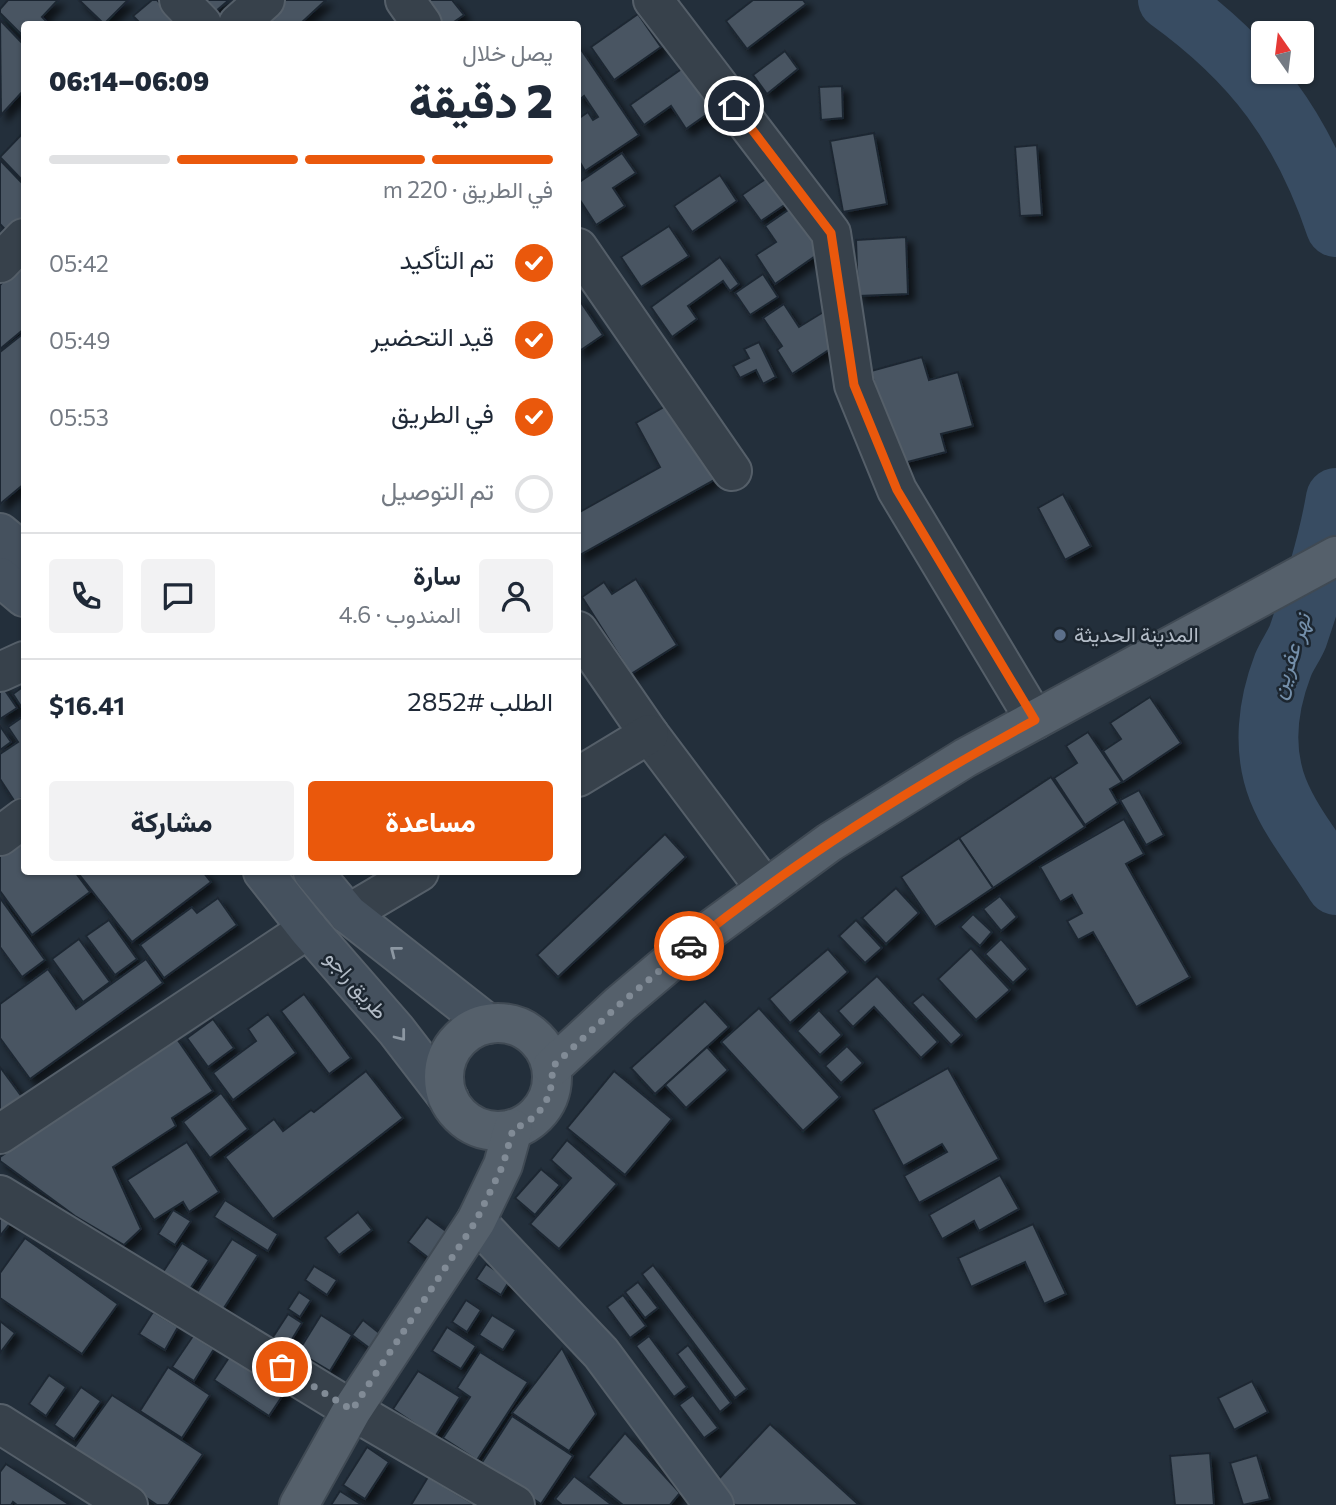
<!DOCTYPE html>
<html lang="ar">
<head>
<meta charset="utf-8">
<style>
	body { margin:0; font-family:Commissioner,Vazirmatn,sans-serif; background:#f2f2f3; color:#1f2937; direction:rtl; height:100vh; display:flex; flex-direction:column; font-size:26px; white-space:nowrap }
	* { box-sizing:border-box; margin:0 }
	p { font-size:23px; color:#747a83 }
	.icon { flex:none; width:38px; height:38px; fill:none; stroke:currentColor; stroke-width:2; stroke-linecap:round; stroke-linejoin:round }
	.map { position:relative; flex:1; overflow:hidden; direction:ltr }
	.details { position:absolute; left:21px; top:21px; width:560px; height:854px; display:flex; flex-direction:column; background:#fff; border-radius:7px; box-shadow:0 2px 5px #0004; direction:rtl }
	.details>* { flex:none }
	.needle { width:46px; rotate:346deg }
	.fabs { position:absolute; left:1251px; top:21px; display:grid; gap:14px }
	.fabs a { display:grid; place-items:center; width:63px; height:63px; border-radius:7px; background:#fff; box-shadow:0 2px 5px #0004; font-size:35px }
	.pin { position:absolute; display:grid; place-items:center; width:60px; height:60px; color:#fff; margin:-30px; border:4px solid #fff; border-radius:50%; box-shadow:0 2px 7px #0007 }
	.courier { position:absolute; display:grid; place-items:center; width:70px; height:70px; margin:-35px; border:5px solid #ea580c; border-radius:50%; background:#fff; color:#222; box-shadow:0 2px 9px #0007 }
	.overview em { font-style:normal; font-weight:800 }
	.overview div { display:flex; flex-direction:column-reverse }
	.overview { display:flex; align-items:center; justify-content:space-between; height:119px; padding:0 28px }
	h1 { font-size:46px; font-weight:800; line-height:52px }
	.bar { display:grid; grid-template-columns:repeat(4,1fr); gap:10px 7px; align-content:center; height:84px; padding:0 28px }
	.bar i { height:9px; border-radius:5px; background:#e0e1e3 }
	.bar .current { background:#ea580c }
	.bar p { grid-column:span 4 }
	.line { display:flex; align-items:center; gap:18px; padding:0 28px; border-top:2px solid #e0e1e3 }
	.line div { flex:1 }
	.round { display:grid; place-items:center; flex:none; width:74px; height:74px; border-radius:7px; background:#f2f2f3 }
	ol { padding:0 28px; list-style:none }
	li { display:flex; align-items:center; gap:21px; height:77px }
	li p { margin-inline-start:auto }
	li .icon { padding:7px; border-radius:50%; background:#ea580c; color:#fff; stroke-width:4 }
	li:last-child { color:#747a83 }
	li i { width:38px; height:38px; border:4px solid #e0e1e3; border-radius:50% }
	.button { display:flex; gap:14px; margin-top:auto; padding:14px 28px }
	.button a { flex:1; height:80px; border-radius:7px; background:#ea580c; color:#fff; font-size:28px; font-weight:800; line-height:80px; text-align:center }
	.button a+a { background:#f2f2f3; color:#1f2937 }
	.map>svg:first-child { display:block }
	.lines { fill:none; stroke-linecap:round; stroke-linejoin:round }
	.river { stroke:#384c62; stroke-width:60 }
	.building { fill:#485562; stroke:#1e2832; stroke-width:2; filter:url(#shadow) }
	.street-casing { stroke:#555f69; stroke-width:42 }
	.secondary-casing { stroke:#555f69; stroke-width:42 }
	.primary-casing { stroke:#404a54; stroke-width:42 }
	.street { stroke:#37414b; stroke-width:38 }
	.secondary { stroke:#45515e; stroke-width:38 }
	.primary { stroke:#55606b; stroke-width:38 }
	.oneway { stroke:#8c97a2 }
	.done { stroke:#818b96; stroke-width:7; stroke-dasharray:0 12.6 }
	.route { stroke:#ea580c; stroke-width:9 }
	.service-dot { fill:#5c6f8a; stroke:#1c2630; stroke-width:2.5 }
	.labels { text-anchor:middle; stroke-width:5; stroke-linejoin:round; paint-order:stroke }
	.poi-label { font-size:21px; fill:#b3bcc7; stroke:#1c2630; text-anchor:start }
	.street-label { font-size:21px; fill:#b3bcc7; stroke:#1c2630 }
	.water-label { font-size:23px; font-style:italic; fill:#748faa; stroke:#1c2630 }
</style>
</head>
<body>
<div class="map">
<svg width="1336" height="1505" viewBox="0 0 1336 1505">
	<defs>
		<filter id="shadow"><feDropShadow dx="6" dy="6" stdDeviation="3.5" flood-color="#0009"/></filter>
	</defs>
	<rect width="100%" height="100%" fill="#232f3b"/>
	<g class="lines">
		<g class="river">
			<path d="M1168,0C1254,62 1302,127 1336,227"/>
			<path d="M1336,498C1328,545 1313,591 1298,636C1294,646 1287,655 1283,665C1268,704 1262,749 1278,790C1292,825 1317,853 1336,885"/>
		</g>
	</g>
	<g class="building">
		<path d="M8,0H58L42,17L49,24H24V37L0,13V9Z"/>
		<path d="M79,0H128L104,24Z"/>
		<path d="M152,0H157L179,24H141L133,16Z"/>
		<path d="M206,0H229L216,11Z"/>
		<path d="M276,0H326L300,24H250Z"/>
		<path d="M421,0H452L464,15L451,24H441Z"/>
		<path d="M753,0H803L806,4L747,49L726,21Z"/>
		<path d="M638,14L661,47L614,80L591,47Z"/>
		<path d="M0,20L24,45V90L1,115Z"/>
		<path d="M578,45L639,135L585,171L578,159V119L588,112L593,120L598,117L584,96L578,101Z"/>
		<path d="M785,51L798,69L767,94L753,75Z"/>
		<path d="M683,68L713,110L686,129L671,106L644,125L630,105Z"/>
		<path d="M842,86L843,118L821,120L819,87Z"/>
		<path d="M24,132V182L0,157Z"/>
		<path d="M874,133L887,204L843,212L830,141Z"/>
		<path d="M1037,145L1042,215L1020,216L1015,147Z"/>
		<path d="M622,153L636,173L613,188L625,206L596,225L578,197V183Z"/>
		<path d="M0,160L24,185V229L14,239L0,224Z"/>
		<path d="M720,175L737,201L692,232L674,206Z"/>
		<path d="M767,178L786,204L761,221L742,195Z"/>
		<path d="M791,208L821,252L775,284L756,255L776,242L765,226Z"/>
		<path d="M669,226L689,256L641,287L621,257Z"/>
		<path d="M906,237L908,294L858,296L856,240Z"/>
		<path d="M720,257L739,284L730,291L723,281L688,306L697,319L672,337L651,307Z"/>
		<path d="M18,265L24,272V329L0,349V285Z"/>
		<path d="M763,274L778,297L750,315L735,293Z"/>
		<path d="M578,298L603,335L578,352Z"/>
		<path d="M784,304L799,327L825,311L844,340L792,374L777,350L782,346L763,318Z"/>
		<path d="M24,333V484L0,504V352Z"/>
		<path d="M759,342L776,377L763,384L756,370L740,378L733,366L749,358L744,349Z"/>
		<path d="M922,357L929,380L958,372L973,426L941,434L946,452L896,465L871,371Z"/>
		<path d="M671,403L714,480L578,556V513L660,467L636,423Z"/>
		<path d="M1063,494L1091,546L1065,560L1038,508Z"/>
		<path d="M636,579L677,645L631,674L582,597L604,582L612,594Z"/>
		<path d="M0,683L17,708L0,719Z"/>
		<path d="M24,686V711L13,694Z"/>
		<path d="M1150,697L1181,743L1123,782L1103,751L1121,739L1110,723Z"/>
		<path d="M24,716V796L15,802L0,779V754L18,742L8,727Z"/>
		<path d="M0,726L11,742L0,750Z"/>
		<path d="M1088,732L1122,782L1110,789L1118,803L1085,825L1054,778L1077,763L1066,746Z"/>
		<path d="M1051,777L1085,827L993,888L959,838Z"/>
		<path d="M1139,790L1164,835L1146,845L1120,800Z"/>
		<path d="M1124,819L1144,854L1126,864L1190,977L1136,1007L1093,932L1078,940L1067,921L1082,913L1072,895L1060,902L1040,867Z"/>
		<path d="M24,828V872H75L90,892L32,935L0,891V846Z"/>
		<path d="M665,834L686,857L558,977L537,955Z"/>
		<path d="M959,838L993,888L935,927L901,877Z"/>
		<path d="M80,872H203L211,882L132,942L78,873Z"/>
		<path d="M896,888L919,913L886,944L862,918Z"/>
		<path d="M1000,896L1017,917L1001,931L983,909Z"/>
		<path d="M0,898L45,960L22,977L0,947Z"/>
		<path d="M218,898L237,925L164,978L140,945L192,907L197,913Z"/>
		<path d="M973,914L992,932L980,946L960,927Z"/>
		<path d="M109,920L137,959L115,975L86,936Z"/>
		<path d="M856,920L882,948L865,963L839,936Z"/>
		<path d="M79,939L110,982L83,1002L52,959Z"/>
		<path d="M1001,939L1028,969L1013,983L985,954Z"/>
		<path d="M971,948L1010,990L976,1020L938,979Z"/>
		<path d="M828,949L848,972L790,1023L769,999Z"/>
		<path d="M146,959L163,983L30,1079L0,1038V1004L48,969L76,1009Z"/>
		<path d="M877,976L938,1042L921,1058L874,1007L853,1027L838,1011Z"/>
		<path d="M304,994L351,1058L329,1074L281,1011Z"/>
		<path d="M923,994L962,1035L951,1045L912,1003Z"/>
		<path d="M705,1001L729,1027L655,1094L631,1068Z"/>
		<path d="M759,1008L840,1097L803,1131L721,1042Z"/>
		<path d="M819,1010L842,1035L820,1055L797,1031Z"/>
		<path d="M268,1014L296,1053L233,1100L213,1073L256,1041L248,1029Z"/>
		<path d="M213,1019L234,1048L208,1067L187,1038Z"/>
		<path d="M175,1036L213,1091L172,1118L176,1126L113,1167L141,1229L124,1245L75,1216L0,1161V1157Z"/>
		<path d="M847,1046L863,1063L841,1083L825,1066Z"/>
		<path d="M707,1047L728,1070L686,1108L665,1085Z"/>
		<path d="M0,1067L22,1097L0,1113Z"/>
		<path d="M948,1068L999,1159L919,1203L904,1176L947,1152L942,1144L903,1166L873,1110Z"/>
		<path d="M366,1071L403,1118L273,1219L225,1157L274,1119L283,1131L311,1110L314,1112Z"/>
		<path d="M614,1071L672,1119L625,1175L567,1128Z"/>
		<path d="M221,1093L248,1129L210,1158L183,1122Z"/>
		<path d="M567,1140L617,1184L559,1249L530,1224L571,1178L551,1160Z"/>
		<path d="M187,1142L219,1192L189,1212L183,1202L154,1220L127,1180Z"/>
		<path d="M541,1169L560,1185L535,1215L515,1198Z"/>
		<path d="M1000,1175L1019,1209L979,1231L974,1221L942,1239L929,1215Z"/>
		<path d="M225,1200L278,1234L268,1251L214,1217Z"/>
		<path d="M0,1210L13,1220L0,1236Z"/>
		<path d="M173,1210L191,1221L175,1245L158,1234Z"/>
		<path d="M358,1212L372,1230L339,1255L325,1238Z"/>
		<path d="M427,1217L454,1237L435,1263L408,1242Z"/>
		<path d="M1033,1224L1066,1294L1044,1304L1025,1262L971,1287L958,1258Z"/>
		<path d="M25,1238L118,1304L82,1354L0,1298V1273Z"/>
		<path d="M232,1239L258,1255L222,1311L196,1294Z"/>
		<path d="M182,1243L209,1260L190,1289L163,1272Z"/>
		<path d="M486,1264L510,1280L501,1295L476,1279Z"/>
		<path d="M653,1265L747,1389L735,1398L642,1274Z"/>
		<path d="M314,1266L337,1280L327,1295L305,1280Z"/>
		<path d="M638,1282L658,1308L645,1318L625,1292Z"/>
		<path d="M299,1292L311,1300L300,1317L288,1309Z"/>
		<path d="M623,1295L646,1326L630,1338L607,1307Z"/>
		<path d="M466,1300L481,1310L467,1332L452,1322Z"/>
		<path d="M153,1312L178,1327L165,1350L139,1334Z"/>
		<path d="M288,1314L302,1323L286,1349L271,1340Z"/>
		<path d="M321,1315L352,1335L330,1371L298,1352Z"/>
		<path d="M492,1315L516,1330L503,1350L479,1335Z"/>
		<path d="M363,1320L383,1336L372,1350L352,1335Z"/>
		<path d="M0,1321L15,1333L0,1353Z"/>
		<path d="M447,1327L476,1346L461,1369L432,1351Z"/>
		<path d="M193,1336L214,1349L194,1381L172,1367Z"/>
		<path d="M649,1336L687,1387L674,1397L636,1346Z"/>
		<path d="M688,1345L731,1403L720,1412L677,1354Z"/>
		<path d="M562,1348L596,1414L569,1451L512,1413Z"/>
		<path d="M480,1352L528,1382L477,1460L443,1438L470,1397L457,1388Z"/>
		<path d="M232,1353L287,1389L269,1416L214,1380Z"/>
		<path d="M168,1367L210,1395L182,1438L140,1411Z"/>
		<path d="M418,1371L460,1397L435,1437L393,1409Z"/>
		<path d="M49,1375L66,1387L46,1416L29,1404Z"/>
		<path d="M1252,1381L1268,1412L1234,1430L1218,1398Z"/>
		<path d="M81,1387L101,1401L74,1439L54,1425Z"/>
		<path d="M112,1395L203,1454L168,1505H157L74,1448Z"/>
		<path d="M693,1395L718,1428L704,1438L679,1405Z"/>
		<path d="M512,1416L573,1456L541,1504L481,1464Z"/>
		<path d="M770,1424L859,1505H735L713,1485Z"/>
		<path d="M625,1433L680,1493L670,1505H623L588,1477Z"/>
		<path d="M367,1447L389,1462L365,1499L343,1485Z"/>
		<path d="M1210,1453L1214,1505H1175L1170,1456Z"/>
		<path d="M1257,1455L1270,1499L1243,1505L1230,1463Z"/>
		<path d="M6,1464L70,1505H17L13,1502L11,1505H0V1472Z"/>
		<path d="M574,1476L612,1505H562L555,1499Z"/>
		<path d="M428,1477L475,1505H411Z"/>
		<path d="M340,1491L362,1505H331Z"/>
	</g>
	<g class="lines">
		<g class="street-casing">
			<g id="street">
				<path d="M179,0L202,24"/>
				<path d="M405,0L422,24"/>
				<path d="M653,0L831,233L854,385L897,490L1035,720"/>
				<path d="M238,24L265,0"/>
				<path d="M578,248L732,471"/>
				<path d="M0,263L24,238"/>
				<path d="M578,631L649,734L765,888"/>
				<path d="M0,672L24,661"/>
				<path d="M578,777L649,734"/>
				<path d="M0,836L24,818"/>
				<path d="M348,914L419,872"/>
				<path d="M0,1134L308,929"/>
				<path d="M0,1195L352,1410L515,1505"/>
				<path d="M0,1424L128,1505"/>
			</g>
		</g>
		<g class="secondary-casing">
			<g id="secondary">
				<path d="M0,533L24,553"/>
				<path d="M0,577L24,597"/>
				<path d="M263,872L308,929L396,1030L449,1099"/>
				<path d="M313,872L348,914L488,1024"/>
				<path d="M476,1221L601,1353L714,1505"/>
			</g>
		</g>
		<g class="primary-casing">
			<g id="primary">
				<circle cx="498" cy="1077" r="54"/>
				<path d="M552,1067L620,1004L691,944L830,842L965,758L1336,556"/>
				<path d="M299,1505L352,1410L476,1221L503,1165L513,1129"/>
			</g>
		</g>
		<use href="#street" class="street"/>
		<use href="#secondary" class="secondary"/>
		<use href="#primary" class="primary"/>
	</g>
	<defs><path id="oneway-chevron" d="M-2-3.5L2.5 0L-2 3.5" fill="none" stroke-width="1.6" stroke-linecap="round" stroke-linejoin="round" transform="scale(1.75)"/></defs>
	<g class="oneway">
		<use href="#oneway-chevron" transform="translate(395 951) rotate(-142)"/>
		<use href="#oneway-chevron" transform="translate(401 1036) rotate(52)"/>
	</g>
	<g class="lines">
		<path class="done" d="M282,1367L352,1410L476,1221L503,1165L513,1129C541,1118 554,1097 552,1067L620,1004L689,946"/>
		<path class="route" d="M689,946C797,859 913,786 1035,720L897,490L854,385L831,233L734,106"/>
	</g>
	<circle class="service-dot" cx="1060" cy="635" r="7"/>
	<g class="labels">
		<g class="poi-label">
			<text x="1074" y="642">المدينة الحديثة</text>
		</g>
		<g class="street-label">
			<text transform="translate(356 985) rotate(49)" y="7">طريق راجو</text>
		</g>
		<g class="water-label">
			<text transform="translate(1290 656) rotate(-72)" y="8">نهر عفرين</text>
		</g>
	</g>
</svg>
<div class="fabs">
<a><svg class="needle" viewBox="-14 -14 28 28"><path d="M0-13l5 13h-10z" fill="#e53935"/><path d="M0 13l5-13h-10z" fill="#747a83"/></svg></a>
</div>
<div class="pin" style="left:282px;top:1367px;background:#ea580c"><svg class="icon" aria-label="bag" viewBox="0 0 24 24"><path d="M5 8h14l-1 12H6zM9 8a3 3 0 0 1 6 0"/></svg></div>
<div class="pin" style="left:734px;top:106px;background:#1f2937"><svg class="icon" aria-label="home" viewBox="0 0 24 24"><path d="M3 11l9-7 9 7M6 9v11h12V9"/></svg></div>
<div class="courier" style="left:689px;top:946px"><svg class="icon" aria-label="car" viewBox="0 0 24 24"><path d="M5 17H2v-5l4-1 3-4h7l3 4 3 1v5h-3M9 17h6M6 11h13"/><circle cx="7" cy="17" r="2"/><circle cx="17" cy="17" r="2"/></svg></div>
<section class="details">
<div class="overview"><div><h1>2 دقيقة</h1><p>يصل خلال</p></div><em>06:09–06:14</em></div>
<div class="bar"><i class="current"></i><i class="current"></i><i class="current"></i><i></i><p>في الطريق · 220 m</p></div>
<ol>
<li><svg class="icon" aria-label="check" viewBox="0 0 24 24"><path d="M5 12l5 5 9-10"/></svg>تم التأكيد<p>05:42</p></li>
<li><svg class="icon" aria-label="check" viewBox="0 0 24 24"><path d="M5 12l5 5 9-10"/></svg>قيد التحضير<p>05:49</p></li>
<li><svg class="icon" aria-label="check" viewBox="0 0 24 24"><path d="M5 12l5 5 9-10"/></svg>في الطريق<p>05:53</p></li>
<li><i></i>تم التوصيل</li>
</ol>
<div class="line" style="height:126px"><a class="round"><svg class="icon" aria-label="person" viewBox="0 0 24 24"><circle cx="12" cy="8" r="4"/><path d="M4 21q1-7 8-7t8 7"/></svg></a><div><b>سارة</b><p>المندوب · 4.6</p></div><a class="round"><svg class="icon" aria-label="chat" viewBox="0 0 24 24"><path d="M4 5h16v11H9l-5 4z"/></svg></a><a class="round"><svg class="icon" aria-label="phone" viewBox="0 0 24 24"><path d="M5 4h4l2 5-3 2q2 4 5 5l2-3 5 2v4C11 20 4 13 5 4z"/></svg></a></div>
<div class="line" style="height:91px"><div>الطلب #2852</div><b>$16.41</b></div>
<div class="button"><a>مساعدة</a><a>مشاركة</a></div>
</section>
</div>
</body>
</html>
